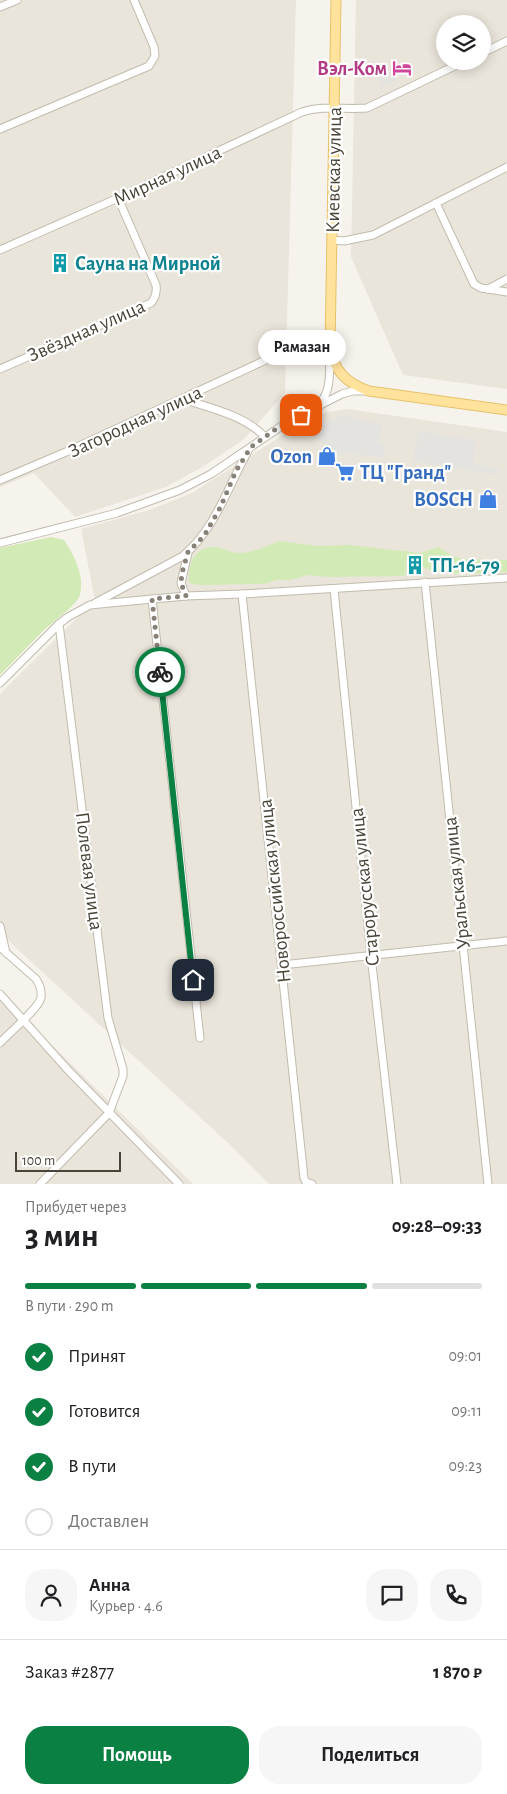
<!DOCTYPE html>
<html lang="ru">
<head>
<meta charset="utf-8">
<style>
	body { margin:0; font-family:"Alegreya Sans",sans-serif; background:#f6f6f6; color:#202124; height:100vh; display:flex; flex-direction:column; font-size:19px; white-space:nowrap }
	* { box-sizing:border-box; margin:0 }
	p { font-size:16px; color:#757577 }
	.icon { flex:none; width:28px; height:28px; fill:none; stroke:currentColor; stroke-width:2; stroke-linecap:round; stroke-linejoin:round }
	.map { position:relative; height:1184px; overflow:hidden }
	.sheet { display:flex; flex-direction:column; background:#fff; flex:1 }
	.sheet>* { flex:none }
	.buttons { position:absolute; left:436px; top:15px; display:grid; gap:10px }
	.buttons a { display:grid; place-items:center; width:55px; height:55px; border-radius:50%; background:#fff; box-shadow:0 2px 12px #0003; font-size:25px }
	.scale { position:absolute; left:15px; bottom:12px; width:106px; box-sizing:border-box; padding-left:5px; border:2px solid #4b4439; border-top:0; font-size:14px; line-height:18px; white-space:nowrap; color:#4b4439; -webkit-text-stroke:4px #fff; paint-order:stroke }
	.pin { position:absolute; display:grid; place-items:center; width:42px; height:42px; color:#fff; margin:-21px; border-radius:10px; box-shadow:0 2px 8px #0006 }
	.courier { position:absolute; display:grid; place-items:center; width:50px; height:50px; margin:-25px; border:4px solid #0b8043; border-radius:50%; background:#fff; color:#222; box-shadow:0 1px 6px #0007 }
	.bubble { position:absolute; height:35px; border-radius:18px; background:#fff; box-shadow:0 2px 12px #0003; font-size:16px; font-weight:700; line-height:35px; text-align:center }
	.head em { font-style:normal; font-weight:700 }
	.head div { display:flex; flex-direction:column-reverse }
	.head { display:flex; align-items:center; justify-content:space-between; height:85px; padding:0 25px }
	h1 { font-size:32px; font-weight:700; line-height:38px }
	.bar { display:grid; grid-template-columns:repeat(4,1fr); gap:8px 5px; align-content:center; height:60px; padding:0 25px }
	.bar i { height:6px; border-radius:4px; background:#e0e0e0 }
	.bar .current { background:#0b8043 }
	.bar p { grid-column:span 4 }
	.line { display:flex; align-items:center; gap:12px; padding:0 25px; border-top:1px solid #e0e0e0 }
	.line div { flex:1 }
	.round { display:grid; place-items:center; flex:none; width:52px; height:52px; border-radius:20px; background:#f6f6f6 }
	ol { padding:0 25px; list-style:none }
	li { display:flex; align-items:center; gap:15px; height:55px }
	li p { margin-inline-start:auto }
	li .icon { padding:5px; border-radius:50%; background:#0b8043; color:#fff; stroke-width:4 }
	li:last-child { color:#757577 }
	li i { width:28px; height:28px; border:2px solid #e0e0e0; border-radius:50% }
	.action { display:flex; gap:10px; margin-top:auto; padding:10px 25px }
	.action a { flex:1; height:58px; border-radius:20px; background:#0b8043; color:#fff; font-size:20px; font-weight:700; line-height:58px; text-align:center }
	.action a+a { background:#f6f6f6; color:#202124 }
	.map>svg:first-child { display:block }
	.residential { fill:#eae5da; fill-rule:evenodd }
	.green { fill:#d2eab5 }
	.parking { fill:#e5e3e0 }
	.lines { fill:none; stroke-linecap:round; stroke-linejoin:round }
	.minor-casing { stroke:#c2bbae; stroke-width:9 }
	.major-casing { stroke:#e6c16a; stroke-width:11 }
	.minor { stroke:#fff; stroke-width:7 }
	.major { stroke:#ffe39c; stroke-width:9 }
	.done { stroke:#878178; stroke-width:5; stroke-dasharray:0 9 }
	.route { stroke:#0b8043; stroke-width:6 }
	.labels { text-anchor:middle; stroke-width:4.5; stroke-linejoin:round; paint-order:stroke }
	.hotel-label { font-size:20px; font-weight:bold; fill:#b23c85; stroke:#fff; text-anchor:end }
	.street-label { font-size:20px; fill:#4b4439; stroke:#fff }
	.culture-label { font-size:20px; font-weight:bold; fill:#0d838f; stroke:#fff; text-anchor:start }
	.shop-label { font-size:20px; font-weight:bold; fill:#366cbe; stroke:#fff; text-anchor:end }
</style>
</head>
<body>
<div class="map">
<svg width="507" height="1184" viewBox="0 0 507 1184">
	<rect width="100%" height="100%" fill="#f6f3ec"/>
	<g class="residential">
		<path d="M0,0H296L285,393L243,440L204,466L166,487L75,517L34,473L0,487Z"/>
		<path d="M356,0H507V389L403,375L351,257ZM445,24H482V61H445Z"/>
		<path d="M348,409L507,432V1184H269L228,1143L0,933V694L95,600L81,529L149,510L192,493L308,419L328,412Z"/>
		<path d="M0,994L193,1184H0Z"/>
	</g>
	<g class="green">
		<path d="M51,537L64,540C74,555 85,576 80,595C76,606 53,622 44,630C29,645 15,660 0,675V548Z"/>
		<path d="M279,541L317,546L349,545L420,553L438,547L453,556L463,559L507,560V572C483,573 442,578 421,566L419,558L416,557L406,560V574L403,576L328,577L309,575L290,580H276L268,583L258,584L200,585L192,584L189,582C188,564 194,546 216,547C225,548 232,554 242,553C254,552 268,546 279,541Z"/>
	</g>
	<g class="parking">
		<path d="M387,64L396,81L383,87L374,71Z"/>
		<path d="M343,416L382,424L379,443L386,444L383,458L351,453L344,454L333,452L329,445L319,441L318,426L329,420Z"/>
		<path d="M418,431L476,440L473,464L500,469L499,475L413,461Z"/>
	</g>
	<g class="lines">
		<g class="minor-casing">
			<g id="minor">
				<path d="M0,7L17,0"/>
				<path d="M482,53L507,41"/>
				<path d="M0,129L149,66L155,56L154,47L134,0"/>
				<path d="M436,203L474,284L481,288L507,292"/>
				<path d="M332,240L344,241L373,235L507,167"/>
				<path d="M0,250L118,198L302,112C323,105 345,110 367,108L465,61"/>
				<path d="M488,289L507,279"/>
				<path d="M0,369L151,303C156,297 157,292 156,285L118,198"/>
				<path d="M183,399C209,408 244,415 264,436"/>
				<path d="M320,403C332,390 329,370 330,354"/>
				<path d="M0,480L66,452L268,359"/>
				<path d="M0,543L117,513L180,490L211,474L289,421L342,394L353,391H367"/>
				<path d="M425,582L488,1184"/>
				<path d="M334,589L371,956L397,1184"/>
				<path d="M242,594L304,1178L306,1182L312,1184"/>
				<path d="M186,596L181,583L188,553"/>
				<path d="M152,599L200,1038"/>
				<path d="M95,603L183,556C216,528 228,486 249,449"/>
				<path d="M0,683L59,624L68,617L90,605L131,601L186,596L242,594L507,578"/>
				<path d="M0,926L6,953"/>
				<path d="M0,947L36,979C40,985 42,990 41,998C38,1009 9,1033 0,1043"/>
				<path d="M282,965L507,941"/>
				<path d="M0,994L67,1069L179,1184"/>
				<path d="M40,1184L109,1113L123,1076V1069L108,1018L59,624"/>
			</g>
		</g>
		<g class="major-casing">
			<path id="major" d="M336,0L330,347C334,371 346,383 369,391L507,410"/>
		</g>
		<use href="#minor" class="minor"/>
		<use href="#major" class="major"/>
	</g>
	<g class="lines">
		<path class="done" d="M160,672L152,599L186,596L181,583L182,573L188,552L204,536L220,508L236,471L251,447L280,426L301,415"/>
		<path class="route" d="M160,672L193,980"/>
	</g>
	<defs>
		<g id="hotel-bare" transform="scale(1.5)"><path d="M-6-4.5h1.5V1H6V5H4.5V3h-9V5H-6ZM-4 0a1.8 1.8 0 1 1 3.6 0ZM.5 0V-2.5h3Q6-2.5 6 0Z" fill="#d1479c" stroke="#fff" stroke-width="2.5" paint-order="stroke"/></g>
		<g id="building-bare" transform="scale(1.5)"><path d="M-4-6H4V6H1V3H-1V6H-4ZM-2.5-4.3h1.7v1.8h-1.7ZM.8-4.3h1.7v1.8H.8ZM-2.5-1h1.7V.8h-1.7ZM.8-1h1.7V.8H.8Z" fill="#0f9aa8" stroke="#fff" stroke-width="2.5" paint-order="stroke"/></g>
		<g id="shop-bare" transform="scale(1.5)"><path d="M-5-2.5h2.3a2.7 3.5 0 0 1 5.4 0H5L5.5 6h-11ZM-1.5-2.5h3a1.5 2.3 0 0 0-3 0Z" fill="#3f7fe0" stroke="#fff" stroke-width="2.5" paint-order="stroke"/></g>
		<g id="supermarket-bare" transform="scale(1.5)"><path d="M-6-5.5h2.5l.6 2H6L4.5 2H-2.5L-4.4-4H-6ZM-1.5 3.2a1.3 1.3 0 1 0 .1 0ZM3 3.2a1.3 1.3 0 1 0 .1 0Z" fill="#3f7fe0" stroke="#fff" stroke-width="2.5" paint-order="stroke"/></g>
	</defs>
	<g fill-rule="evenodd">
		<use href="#hotel-bare" x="402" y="68"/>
		<use href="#building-bare" x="60" y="263"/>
		<use href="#shop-bare" x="327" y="456"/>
		<use href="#supermarket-bare" x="345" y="472"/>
		<use href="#shop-bare" x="488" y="499"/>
		<use href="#building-bare" x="415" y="565"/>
	</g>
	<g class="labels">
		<g class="hotel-label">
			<text x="387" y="75">Вэл-Ком</text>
		</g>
		<g class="street-label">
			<text transform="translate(333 170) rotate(-89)" y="7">Киевская улица</text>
			<text transform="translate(167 175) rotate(-25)" y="7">Мирная улица</text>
			<text transform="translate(86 330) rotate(-24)" y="7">Звёздная улица</text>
			<text transform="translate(135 421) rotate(-25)" y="7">Загородная улица</text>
			<text transform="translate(90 871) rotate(83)" y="7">Полевая улица</text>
			<text transform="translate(456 883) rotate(-96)" y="7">Уральская улица</text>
			<text transform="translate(364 887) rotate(-96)" y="7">Старорусская улица</text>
			<text transform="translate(274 891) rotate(-96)" y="7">Новороссийская улица</text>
		</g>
		<g class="culture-label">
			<text x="75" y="270">Сауна на Мирной</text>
			<text x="430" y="572">ТП-16-79</text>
		</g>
		<g class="shop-label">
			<text x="312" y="463">Ozon</text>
			<text x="360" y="479" text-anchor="start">ТЦ "Гранд"</text>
			<text x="473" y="506">BOSCH</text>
		</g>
	</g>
</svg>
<div class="buttons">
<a><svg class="icon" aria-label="layers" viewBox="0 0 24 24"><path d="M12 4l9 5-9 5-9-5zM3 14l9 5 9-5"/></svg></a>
</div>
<div class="scale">100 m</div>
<div class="pin" style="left:301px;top:415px;background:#ea580c"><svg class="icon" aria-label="bag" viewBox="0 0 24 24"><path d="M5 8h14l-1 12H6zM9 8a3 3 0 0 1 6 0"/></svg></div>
<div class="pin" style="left:193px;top:980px;background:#1f2937"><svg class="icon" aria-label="home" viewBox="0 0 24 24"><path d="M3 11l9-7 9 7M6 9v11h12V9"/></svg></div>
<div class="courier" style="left:160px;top:672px"><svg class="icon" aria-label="bike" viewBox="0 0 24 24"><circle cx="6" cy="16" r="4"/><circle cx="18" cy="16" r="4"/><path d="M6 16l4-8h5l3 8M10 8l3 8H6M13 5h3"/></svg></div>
<div class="bubble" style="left:258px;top:330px;width:88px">Рамазан</div>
</div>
<section class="sheet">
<div class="head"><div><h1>3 мин</h1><p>Прибудет через</p></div><em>09:28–09:33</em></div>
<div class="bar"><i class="current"></i><i class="current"></i><i class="current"></i><i></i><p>В пути · 290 m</p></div>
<ol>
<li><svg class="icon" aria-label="check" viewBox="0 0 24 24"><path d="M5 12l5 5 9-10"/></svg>Принят<p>09:01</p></li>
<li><svg class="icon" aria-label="check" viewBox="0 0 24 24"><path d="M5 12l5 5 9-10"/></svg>Готовится<p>09:11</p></li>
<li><svg class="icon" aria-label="check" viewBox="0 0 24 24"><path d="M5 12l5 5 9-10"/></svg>В пути<p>09:23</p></li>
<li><i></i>Доставлен</li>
</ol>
<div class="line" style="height:90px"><a class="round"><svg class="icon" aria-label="person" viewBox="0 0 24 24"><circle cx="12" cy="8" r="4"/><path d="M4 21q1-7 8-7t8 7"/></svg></a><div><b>Анна</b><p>Курьер · 4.6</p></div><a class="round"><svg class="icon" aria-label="chat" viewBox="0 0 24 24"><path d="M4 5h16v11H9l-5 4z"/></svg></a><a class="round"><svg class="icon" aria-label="phone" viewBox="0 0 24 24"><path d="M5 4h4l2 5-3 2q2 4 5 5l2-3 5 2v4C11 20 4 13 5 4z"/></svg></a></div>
<div class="line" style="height:65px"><div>Заказ #2877</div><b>1 870 ₽</b></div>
<div class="action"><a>Помощь</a><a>Поделиться</a></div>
</section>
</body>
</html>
